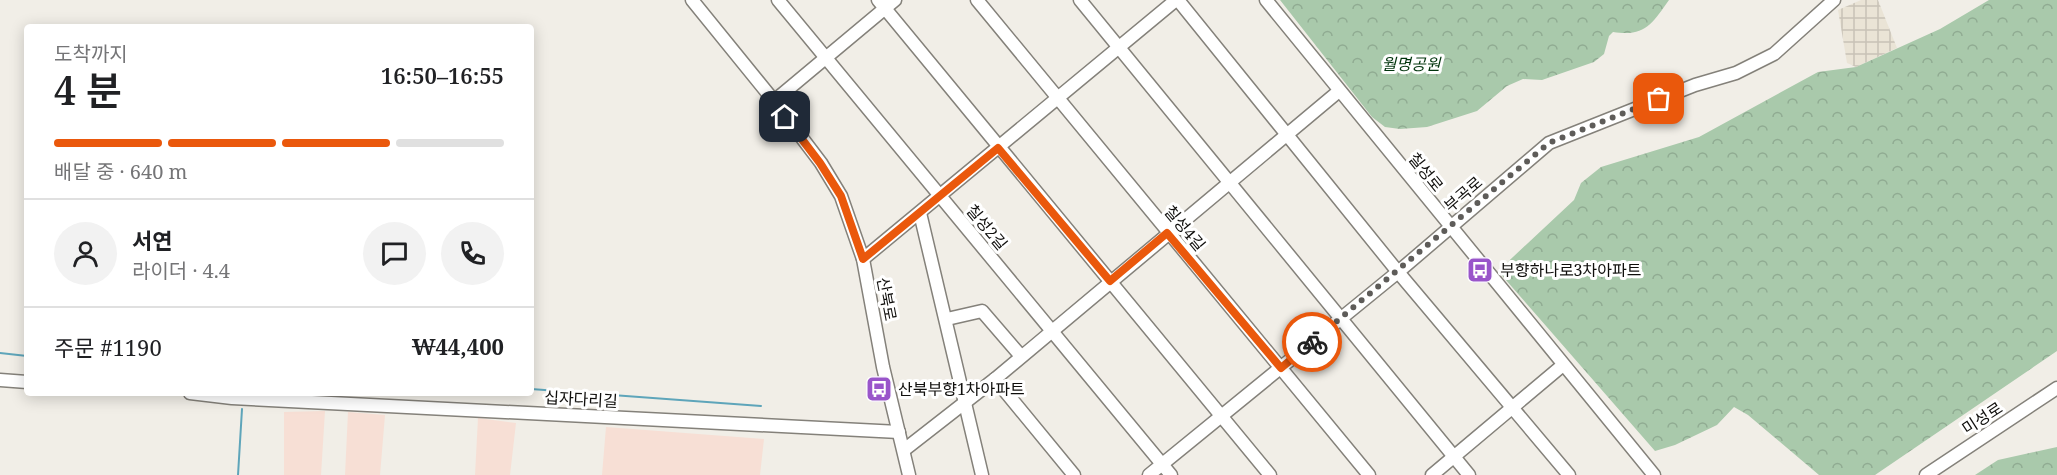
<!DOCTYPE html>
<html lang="ko">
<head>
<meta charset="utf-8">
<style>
	body { margin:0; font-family:"Noto Serif","Noto Sans KR",serif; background:#f2f2f2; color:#202124; height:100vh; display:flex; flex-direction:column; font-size:22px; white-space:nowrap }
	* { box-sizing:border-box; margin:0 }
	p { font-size:20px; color:#757577 }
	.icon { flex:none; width:33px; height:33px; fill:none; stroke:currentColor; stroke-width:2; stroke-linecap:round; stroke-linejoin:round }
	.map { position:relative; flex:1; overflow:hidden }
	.details { position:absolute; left:24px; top:24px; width:510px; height:372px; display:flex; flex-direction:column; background:#fff; border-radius:6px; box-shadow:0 3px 15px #0003 }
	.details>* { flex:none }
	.pin { position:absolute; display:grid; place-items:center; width:51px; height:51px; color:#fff; margin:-26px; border-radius:12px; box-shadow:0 3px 9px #0006 }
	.courier { position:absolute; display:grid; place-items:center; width:60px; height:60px; margin:-30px; border:4px solid #ea580c; border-radius:50%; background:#fff; color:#222; box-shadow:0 2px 8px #0007 }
	.summary em { font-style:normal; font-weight:600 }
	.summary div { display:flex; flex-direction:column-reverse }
	.summary { display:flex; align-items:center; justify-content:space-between; height:102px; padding:0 30px }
	h1 { font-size:39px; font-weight:600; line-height:45px }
	.bar { display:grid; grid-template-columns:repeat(4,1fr); gap:9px 6px; align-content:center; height:72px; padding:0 30px }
	.bar i { height:8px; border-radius:4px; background:#e0e0e0 }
	.bar .current { background:#ea580c }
	.bar p { grid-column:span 4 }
	.line { display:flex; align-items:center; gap:15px; padding:0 30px; border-top:2px solid #e0e0e0 }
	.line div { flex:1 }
	.round { display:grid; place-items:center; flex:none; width:63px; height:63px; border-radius:32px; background:#f2f2f2 }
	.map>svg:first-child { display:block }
	.commercial { fill:#f7dfd5 }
	.industrial { fill:url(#industrial-grid) }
	.forest { fill:url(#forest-crowns) }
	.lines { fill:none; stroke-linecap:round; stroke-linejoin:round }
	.stream { stroke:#5ea5ba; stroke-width:2 }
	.minor-casing { stroke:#84817a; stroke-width:15 }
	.minor { stroke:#fff; stroke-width:12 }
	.done { stroke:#5e5c59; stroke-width:6; stroke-dasharray:0 10.8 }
	.route { stroke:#ea580c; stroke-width:8 }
	.labels { text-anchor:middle; stroke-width:6; stroke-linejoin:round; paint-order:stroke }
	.park-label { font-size:16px; font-style:italic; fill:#00340c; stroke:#fff }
	.street-label { font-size:16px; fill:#0f0e0c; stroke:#fff }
	.poi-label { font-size:16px; fill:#0f0e0c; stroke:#fff; text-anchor:start }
</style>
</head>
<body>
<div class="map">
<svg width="2057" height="475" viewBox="0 0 2057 475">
	<defs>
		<pattern id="industrial-grid" width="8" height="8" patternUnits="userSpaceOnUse" patternTransform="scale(1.5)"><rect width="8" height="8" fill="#eae4d6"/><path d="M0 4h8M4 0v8" fill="none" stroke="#c8c2b6"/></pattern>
		<pattern id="forest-crowns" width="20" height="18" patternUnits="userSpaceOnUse" patternTransform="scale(1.5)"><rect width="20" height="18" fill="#a9c9ab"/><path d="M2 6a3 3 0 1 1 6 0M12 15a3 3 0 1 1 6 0" fill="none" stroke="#90ab92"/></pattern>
	</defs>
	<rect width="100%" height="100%" fill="#f1eee7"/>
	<g class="commercial">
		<path d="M325,411L321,475H284V412Z"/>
		<path d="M348,412L385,415L380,475H345Z"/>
		<path d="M478,418L516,423L510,475H475Z"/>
		<path d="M606,427L764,439L760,475H602Z"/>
	</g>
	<path class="industrial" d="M1861,0H1878L1897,48L1856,67L1847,63L1838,10Z"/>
	<g class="forest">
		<path d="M1280,0H1669C1652,24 1645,37 1613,32L1609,36L1604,54L1594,62L1542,80L1523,79L1507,86L1477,111L1427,127L1400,129L1385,127L1372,117Z"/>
		<path d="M1989,0H2057V351L1875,475H1819L1748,415L1734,407L1717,425L1675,445L1655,451L1498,271L1574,200L1581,183L1601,167L1699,137L1818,72L1856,67L1940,29Z"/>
		<path d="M2057,447V475H1975L1998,460Z"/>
	</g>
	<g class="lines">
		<g class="stream">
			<path d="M0,353L27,356"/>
			<path d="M531,389L761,406"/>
			<path d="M238,475L242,409"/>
		</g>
		<g class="minor-casing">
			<g id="minor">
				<path d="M692,0L774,101L821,163L841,196L863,259L883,367L909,475"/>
				<path d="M778,0L1171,475"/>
				<path d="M878,0L1270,475"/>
				<path d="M977,0L1369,475"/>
				<path d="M1080,0L1469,475"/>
				<path d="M1178,0L1398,272L1569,475"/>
				<path d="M1266,0L1654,475"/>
				<path d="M774,101L895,0"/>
				<path d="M920,213L982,475"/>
				<path d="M863,259L1176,0"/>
				<path d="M947,319L982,311L1020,355"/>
				<path d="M995,379L1074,475"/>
				<path d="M0,380L27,382"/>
				<path d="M190,393L232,398L899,432"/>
				<path d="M904,450L995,379L1339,91"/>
				<path d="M1149,475L1398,272L1549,143L1695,85L1736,73L1774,54L1834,0"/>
				<path d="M1432,475L1563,365"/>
				<path d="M1926,475L2057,388"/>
			</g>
		</g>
		<use href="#minor" class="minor"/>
	</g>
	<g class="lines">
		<path class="done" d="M1312,342L1549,143L1659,99"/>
		<path class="route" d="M785,117L820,163L841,196L863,259L998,148L1110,281L1167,233L1281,368L1312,342"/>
	</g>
	<defs>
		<g id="bus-square" transform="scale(1.35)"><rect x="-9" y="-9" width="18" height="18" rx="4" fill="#9955ca" stroke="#fff"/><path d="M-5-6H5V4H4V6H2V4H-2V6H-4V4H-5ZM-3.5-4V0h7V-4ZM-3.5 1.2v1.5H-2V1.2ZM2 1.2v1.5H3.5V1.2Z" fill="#fff"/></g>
	</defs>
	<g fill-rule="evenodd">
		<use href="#bus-square" x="1480" y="270"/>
		<use href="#bus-square" x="879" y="389"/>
	</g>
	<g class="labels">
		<g class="park-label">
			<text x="1411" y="70">월명공원</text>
		</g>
		<g class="street-label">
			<text transform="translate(1426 172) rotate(51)" y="6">칠성로</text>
			<text transform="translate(1463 194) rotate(-41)" y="6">부곡로</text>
			<text transform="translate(987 227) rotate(50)" y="6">칠성2길</text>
			<text transform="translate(1185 228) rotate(50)" y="6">칠성4길</text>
			<text transform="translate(887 299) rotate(79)" y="6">산북로</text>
			<text transform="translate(581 399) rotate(3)" y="6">십자다리길</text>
			<text transform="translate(1982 418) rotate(-33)" y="6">미성로</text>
		</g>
		<g class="poi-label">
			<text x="1500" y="276">부향하나로3차아파트</text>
			<text x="898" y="395">산북부향1차아파트</text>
		</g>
	</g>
</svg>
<div class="pin" style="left:1659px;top:99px;background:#ea580c"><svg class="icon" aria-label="bag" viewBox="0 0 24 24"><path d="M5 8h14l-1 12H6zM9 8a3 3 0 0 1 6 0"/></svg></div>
<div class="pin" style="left:785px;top:117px;background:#1f2937"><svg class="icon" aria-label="home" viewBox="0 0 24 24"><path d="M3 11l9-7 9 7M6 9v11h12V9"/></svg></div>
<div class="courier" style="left:1312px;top:342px"><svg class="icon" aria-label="bike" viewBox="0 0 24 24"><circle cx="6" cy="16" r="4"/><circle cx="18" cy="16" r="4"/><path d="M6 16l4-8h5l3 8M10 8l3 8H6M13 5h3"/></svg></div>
<section class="details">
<div class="summary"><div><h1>4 분</h1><p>도착까지</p></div><em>16:50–16:55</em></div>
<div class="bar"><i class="current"></i><i class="current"></i><i class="current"></i><i></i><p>배달 중 · 640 m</p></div>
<div class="line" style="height:108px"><a class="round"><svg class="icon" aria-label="person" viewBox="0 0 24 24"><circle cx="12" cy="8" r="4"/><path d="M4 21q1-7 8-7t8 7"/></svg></a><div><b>서연</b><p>라이더 · 4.4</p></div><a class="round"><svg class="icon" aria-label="chat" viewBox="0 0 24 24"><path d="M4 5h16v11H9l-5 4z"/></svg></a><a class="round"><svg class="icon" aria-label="phone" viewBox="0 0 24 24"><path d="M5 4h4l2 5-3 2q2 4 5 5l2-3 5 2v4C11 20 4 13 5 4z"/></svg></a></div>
<div class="line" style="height:78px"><div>주문 #1190</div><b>₩44,400</b></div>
</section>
</div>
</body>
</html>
